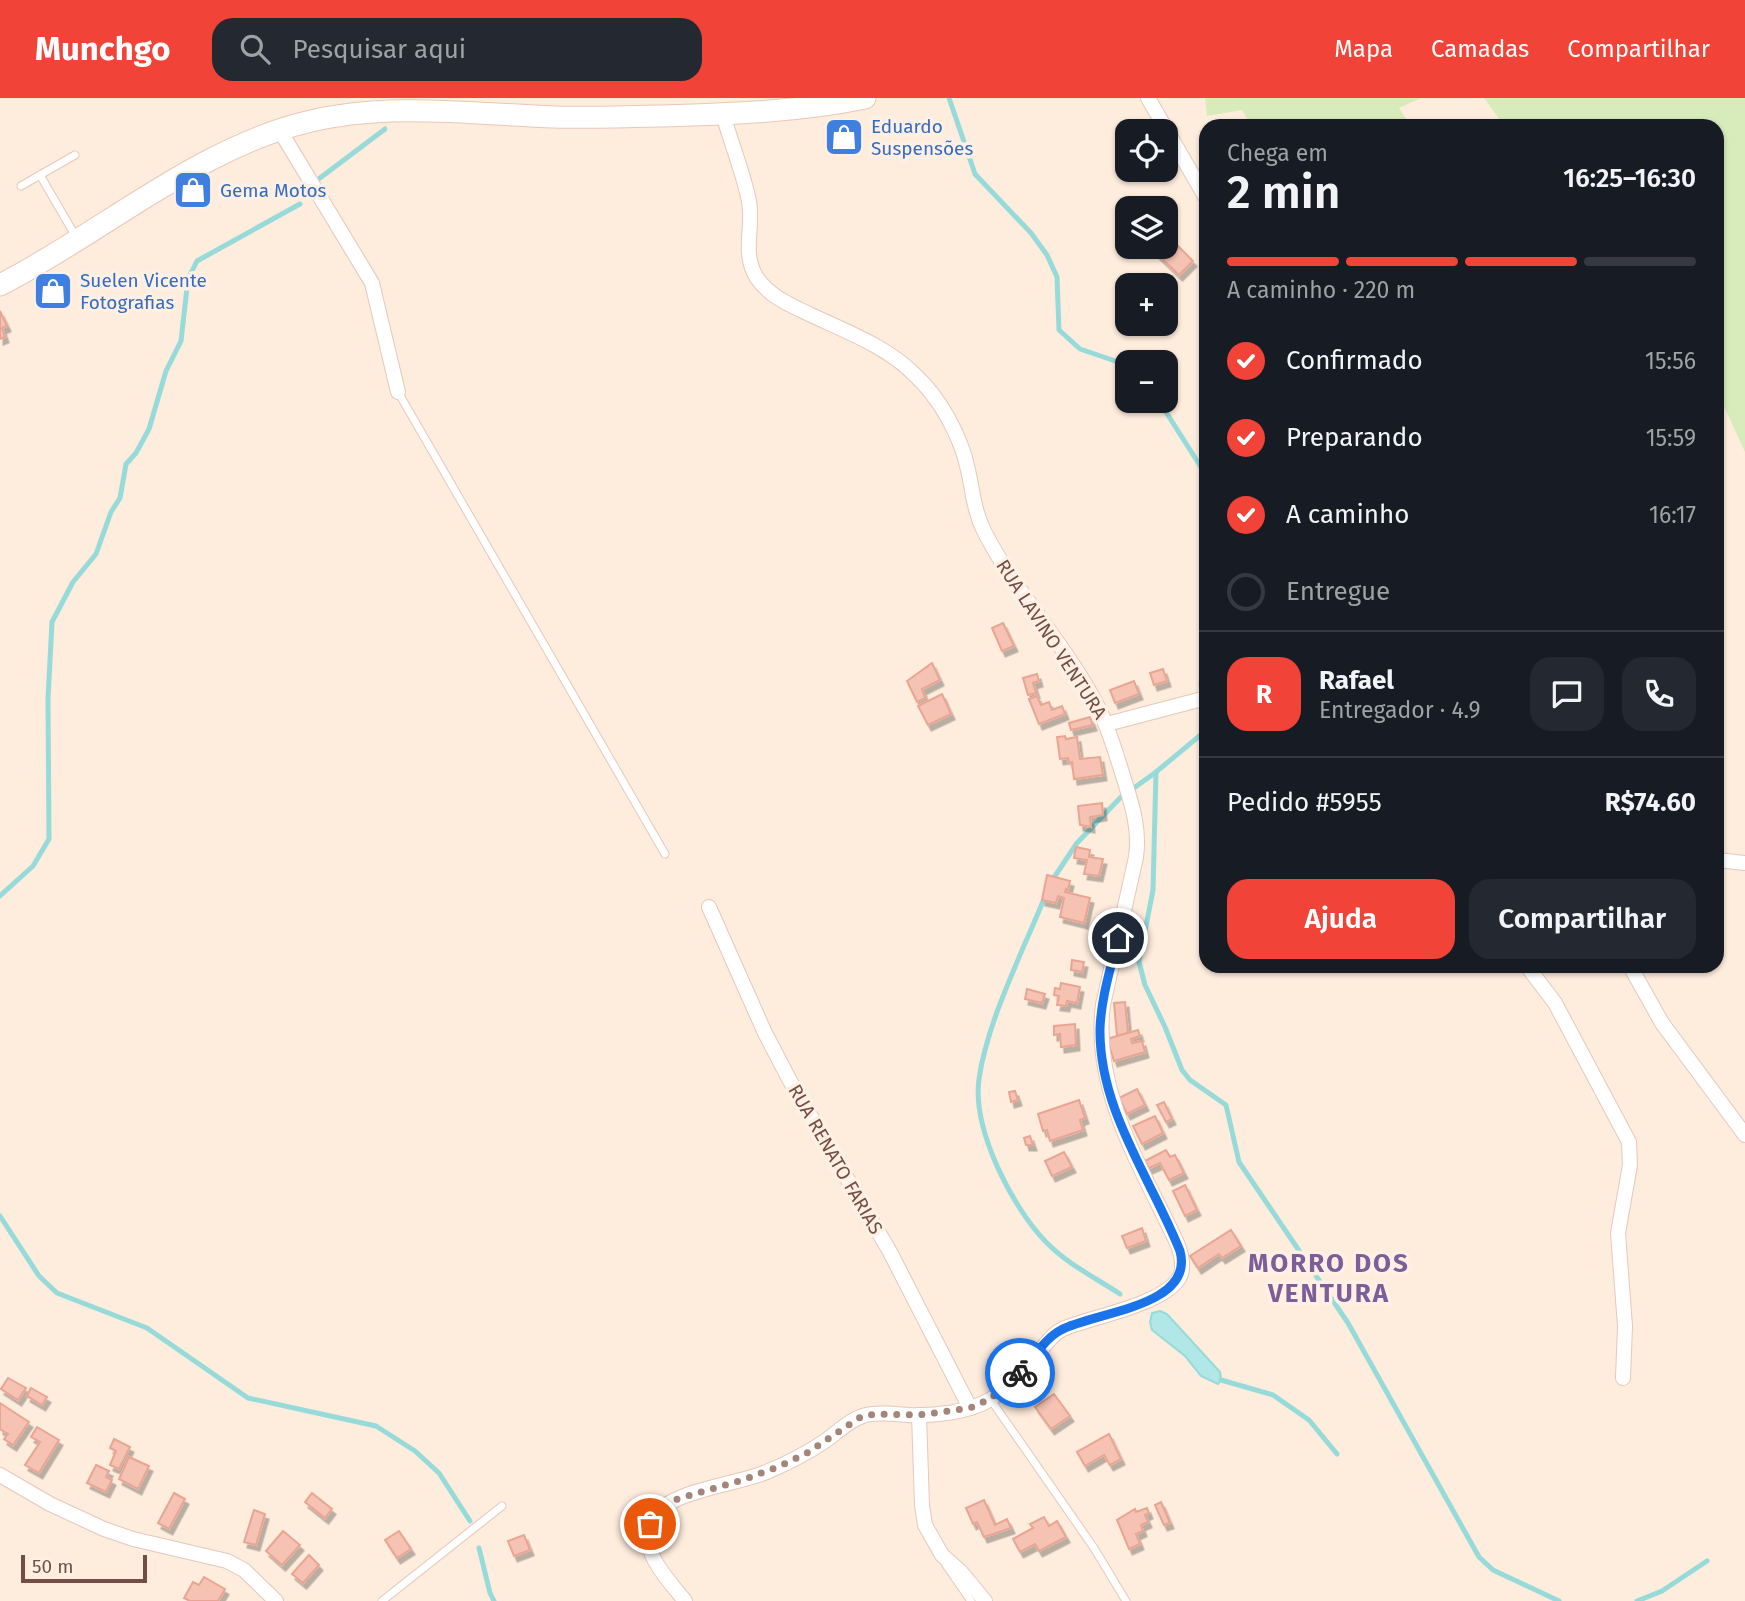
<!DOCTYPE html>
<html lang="pt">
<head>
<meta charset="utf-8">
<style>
	body { margin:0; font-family:"Fira Sans",sans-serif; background:#242831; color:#f1f3f6; height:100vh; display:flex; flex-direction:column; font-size:26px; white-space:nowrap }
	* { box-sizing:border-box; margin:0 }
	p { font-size:23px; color:#9ea1a6 }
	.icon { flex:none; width:38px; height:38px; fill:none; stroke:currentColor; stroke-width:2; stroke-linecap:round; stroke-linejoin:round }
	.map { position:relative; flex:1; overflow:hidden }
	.details { position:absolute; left:1199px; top:21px; width:525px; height:854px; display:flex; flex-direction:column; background:#171b24; border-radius:21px; box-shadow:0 2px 5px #0004 }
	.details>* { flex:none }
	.buttons { position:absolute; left:1115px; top:21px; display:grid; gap:14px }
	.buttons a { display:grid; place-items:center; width:63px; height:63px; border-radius:14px; background:#171b24; box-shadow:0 2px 5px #0004; font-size:35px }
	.scale { position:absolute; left:21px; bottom:18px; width:126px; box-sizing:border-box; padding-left:7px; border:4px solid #744e44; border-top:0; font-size:19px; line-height:24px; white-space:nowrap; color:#744e44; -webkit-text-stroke:5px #fff0e5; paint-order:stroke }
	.pin { position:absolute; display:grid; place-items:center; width:60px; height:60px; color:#fff; margin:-30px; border:4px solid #fff; border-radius:50%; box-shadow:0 2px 7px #0007 }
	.courier { position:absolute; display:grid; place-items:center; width:70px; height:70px; margin:-35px; border:5px solid #1a73e8; border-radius:50%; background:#fff; color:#222; box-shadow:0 2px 9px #0007 }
	.head em { font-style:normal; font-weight:600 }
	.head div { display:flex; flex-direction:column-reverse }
	.head { display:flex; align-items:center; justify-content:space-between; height:119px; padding:0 28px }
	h1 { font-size:46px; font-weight:600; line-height:52px }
	.bar { display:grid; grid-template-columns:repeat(4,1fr); gap:10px 7px; align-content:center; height:84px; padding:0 28px }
	.bar i { height:9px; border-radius:5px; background:#363941 }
	.bar .active { background:#f14338 }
	.bar p { grid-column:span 4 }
	.line { display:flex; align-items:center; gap:18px; padding:0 28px; border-top:2px solid #363941 }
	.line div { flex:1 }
	.round { display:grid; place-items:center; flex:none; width:74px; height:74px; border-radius:21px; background:#242831 }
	ol { padding:0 28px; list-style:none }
	li { display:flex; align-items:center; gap:21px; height:77px }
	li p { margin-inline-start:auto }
	li .icon { padding:7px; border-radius:50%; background:#f14338; color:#fff; stroke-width:4 }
	li:last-child { color:#9ea1a6 }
	li i { width:38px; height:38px; border:4px solid #363941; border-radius:50% }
	.button { display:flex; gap:14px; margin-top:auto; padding:14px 28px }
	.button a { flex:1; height:80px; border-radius:21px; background:#f14338; color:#fff; font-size:28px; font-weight:600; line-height:80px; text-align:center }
	.button a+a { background:#242831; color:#f1f3f6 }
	header { display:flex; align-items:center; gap:42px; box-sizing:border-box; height:98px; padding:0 35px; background:#f14338; color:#fff }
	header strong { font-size:33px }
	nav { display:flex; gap:38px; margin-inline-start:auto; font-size:24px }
	.search { width:490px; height:63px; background:#242831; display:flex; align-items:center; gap:18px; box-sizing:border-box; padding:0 24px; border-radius:21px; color:#9ea1a6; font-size:26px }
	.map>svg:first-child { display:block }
	.green { fill:#d7ebbb }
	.water { fill:#b1e8e7; stroke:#96dada; stroke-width:2 }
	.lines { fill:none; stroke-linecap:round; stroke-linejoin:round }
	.stream { stroke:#96dada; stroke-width:5 }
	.building { fill:#f5c2b3; stroke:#e9a592; stroke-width:2; filter:url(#shadow) }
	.service-casing { stroke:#e4c8bc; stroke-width:9 }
	.minor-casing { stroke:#e4c8bc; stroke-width:16 }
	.secondary-casing { stroke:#e9c7b8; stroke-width:23 }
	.service { stroke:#fff; stroke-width:7 }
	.minor { stroke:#fff; stroke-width:14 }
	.secondary { stroke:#fff; stroke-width:21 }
	.done { stroke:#a4857a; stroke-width:7; stroke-dasharray:0 12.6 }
	.route { stroke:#1a73e8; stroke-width:9 }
	.labels { text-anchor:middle; stroke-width:7; stroke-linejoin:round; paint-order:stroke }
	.shop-label { font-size:19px; fill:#366cbe; stroke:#fff0e5; text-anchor:start }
	.street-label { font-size:19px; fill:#744e44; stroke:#fff0e5 }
	.district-label { font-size:26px; font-weight:bold; letter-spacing:2px; fill:#7c5f98; stroke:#fff0e5 }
</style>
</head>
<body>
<header>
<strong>Munchgo</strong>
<div class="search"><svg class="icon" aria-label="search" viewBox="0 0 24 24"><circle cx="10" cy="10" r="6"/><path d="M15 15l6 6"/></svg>Pesquisar aqui</div>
<nav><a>Mapa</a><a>Camadas</a><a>Compartilhar</a></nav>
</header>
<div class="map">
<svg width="1745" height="1503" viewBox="0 0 1745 1503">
	<defs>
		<filter id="shadow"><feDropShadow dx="3.5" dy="5.5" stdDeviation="0" flood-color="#0004"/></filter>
	</defs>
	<rect width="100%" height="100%" fill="#feecdd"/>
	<g class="green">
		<path d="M1205,0H1421L1399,10L1411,28H1251L1242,12L1207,18Z"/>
		<path d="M1484,0H1745V354L1717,293V28H1504Z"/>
	</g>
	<path class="water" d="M1160,1213L1167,1216L1220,1274L1221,1282L1218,1286L1201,1278L1185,1258L1152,1232L1150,1224L1152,1215Z"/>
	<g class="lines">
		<g class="stream">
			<path d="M949,0L975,76L1031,135L1047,157L1057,179L1059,232L1080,251L1127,267"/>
			<path d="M320,80L385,31"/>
			<path d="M1159,303L1206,377"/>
			<path d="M1201,587L1202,574L1206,571"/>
			<path d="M1206,628L1203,635L1156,674L1153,792L1139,864L1145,887L1165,929L1182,972L1190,982L1226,1007L1239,1064L1348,1225L1479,1459L1493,1472L1559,1503"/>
			<path d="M1134,690L1156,674"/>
			<path d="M1051,784L1077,745L1121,699"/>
			<path d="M1046,796C1024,851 987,923 979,981C972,1031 1012,1109 1046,1144C1067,1166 1096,1180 1120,1196"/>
			<path d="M0,798L33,768L49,741L48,601L52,524L73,484L96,456L111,414L120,400L126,366L136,355L149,331L166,273L181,243L188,181L197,163L300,106"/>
			<path d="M0,1118L39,1178L57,1195L147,1230L248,1300L376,1328L415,1353L439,1375L470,1423"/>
			<path d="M1221,1282L1273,1297L1309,1322L1337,1356"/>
			<path d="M479,1450L490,1495L494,1503"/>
			<path d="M1637,1503L1662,1493L1707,1463"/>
		</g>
	</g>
	<g class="building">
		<path d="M1171,141L1193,163L1179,177L1156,155L1166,149Z"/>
		<path d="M0,213L7,228L2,230L5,239L0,241Z"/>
		<path d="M1003,525L1014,548L1002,553L992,530Z"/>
		<path d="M932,565L940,582L922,591L925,600L917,604L907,583Z"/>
		<path d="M1163,571L1167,583L1154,587L1150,575Z"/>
		<path d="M1037,576L1039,583L1033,585L1036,595L1028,597L1023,580Z"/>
		<path d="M1134,583L1139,596L1115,605L1110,592Z"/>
		<path d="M942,596L951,616L928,627L918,608Z"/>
		<path d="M1037,598L1041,607L1049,604L1052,612L1062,608L1065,616L1039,626L1029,601Z"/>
		<path d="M1090,619L1093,627L1071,632L1069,625Z"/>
		<path d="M1065,638L1066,641L1077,639L1080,661L1100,659L1103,677L1074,681L1072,664L1069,665L1068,660L1060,661L1057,639Z"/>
		<path d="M1102,705L1103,717L1090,719L1091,729L1080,727L1078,708Z"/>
		<path d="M1076,749L1090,752L1089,759L1103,761L1099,778L1084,776L1087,762L1074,760Z"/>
		<path d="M1047,777L1070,783L1068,792L1066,791L1065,794L1090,800L1084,825L1060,819L1064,800L1058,798L1056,805L1042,802Z"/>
		<path d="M1072,862L1084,864L1082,874L1071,872Z"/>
		<path d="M1061,885L1080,889L1077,905L1067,903L1066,908L1057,907L1059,898L1054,897L1055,890L1060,891Z"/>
		<path d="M1027,891L1045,896L1042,905L1025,901Z"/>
		<path d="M1125,904L1128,935L1117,938L1114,905Z"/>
		<path d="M1075,926L1076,947L1061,949L1060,936L1054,937V928Z"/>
		<path d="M1138,932L1140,938L1131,941L1132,945L1142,943L1145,954L1114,963L1107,941Z"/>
		<path d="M1137,991L1145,1007L1127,1016L1119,1000Z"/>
		<path d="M1015,993L1018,1002L1011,1004L1009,994Z"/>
		<path d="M1079,1002L1085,1020L1080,1022L1083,1032L1050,1043L1047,1032L1043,1033L1038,1016Z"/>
		<path d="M1164,1004L1172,1021L1166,1024L1157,1007Z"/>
		<path d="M1155,1018L1163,1035L1142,1046L1133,1028Z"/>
		<path d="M1030,1038L1033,1047H1026L1024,1040Z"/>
		<path d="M1166,1052L1170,1059L1175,1057L1184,1075L1169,1082L1160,1065L1149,1070L1145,1063Z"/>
		<path d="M1064,1054L1072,1069L1052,1078L1045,1063Z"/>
		<path d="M1185,1087L1197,1112L1185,1118L1173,1093Z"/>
		<path d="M1142,1130L1146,1143L1127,1150L1122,1138Z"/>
		<path d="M1231,1132L1241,1148L1222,1160L1219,1156L1198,1170L1190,1158Z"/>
		<path d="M8,1280L26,1290L18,1302L1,1291Z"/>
		<path d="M31,1290L47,1299L42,1307L27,1298Z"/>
		<path d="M1054,1296L1070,1318L1051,1331L1035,1309Z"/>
		<path d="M0,1305L29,1324L13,1347L4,1341L8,1336L0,1331Z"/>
		<path d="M37,1329L59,1342L39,1375L25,1367L40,1344L31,1339Z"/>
		<path d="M1109,1336L1121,1361L1110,1367L1104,1357L1085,1368L1077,1354Z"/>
		<path d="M114,1341L130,1349L119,1371L110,1367L116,1353L110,1350Z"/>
		<path d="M129,1359L149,1368L138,1391L119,1381Z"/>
		<path d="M96,1367L109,1373L106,1379L112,1382L106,1394L87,1385Z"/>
		<path d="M174,1395L185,1401L169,1431L158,1425Z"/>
		<path d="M312,1395L332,1411L325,1420L305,1404Z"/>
		<path d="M984,1402L995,1427L1007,1421L1011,1430L984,1439L977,1424L973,1426L966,1410Z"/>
		<path d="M1161,1404L1170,1425L1164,1427L1155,1407Z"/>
		<path d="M1147,1410L1149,1415L1145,1417L1148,1424L1141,1427L1143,1433L1136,1436L1140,1446L1129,1451L1117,1422L1135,1411L1136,1414Z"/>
		<path d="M254,1412L265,1416L256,1447L244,1444Z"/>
		<path d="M1044,1419L1049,1428L1057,1423L1066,1439L1039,1453L1035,1446L1020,1454L1013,1441L1033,1430L1030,1426Z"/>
		<path d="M283,1433L300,1447L282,1467L266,1453Z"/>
		<path d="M399,1433L411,1451L397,1460L385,1442Z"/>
		<path d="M524,1437L530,1452L514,1458L508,1443Z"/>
		<path d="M309,1457L319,1467L303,1485L292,1476Z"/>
		<path d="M204,1479L225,1491L218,1503H190L184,1500L193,1484L199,1487Z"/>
	</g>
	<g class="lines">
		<g class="service-casing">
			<g id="service">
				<path d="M75,57L40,77L76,139"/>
				<path d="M21,88L40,77"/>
				<path d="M398,294L665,756"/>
				<path d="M991,1302L1094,1450L1126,1503"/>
				<path d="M946,1467L971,1503"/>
				<path d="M382,1503L502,1408"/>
			</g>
		</g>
		<g class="minor-casing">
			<g id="minor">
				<path d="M1148,0L1206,100"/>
				<path d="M279,31L372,185L398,294"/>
				<path d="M1107,626L1206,600"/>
				<path d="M1717,762L1745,765"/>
				<path d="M709,809L765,935L789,981L890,1154L970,1310"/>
				<path d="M1527,868L1555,905L1629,1044L1630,1067L1618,1135L1625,1228L1623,1280"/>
				<path d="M1630,868L1662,925L1745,1037"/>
				<path d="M919,1317L922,1407L925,1427L942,1457L961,1474L985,1503"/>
				<path d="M0,1377L50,1406L104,1431L133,1441L227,1463L244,1472L276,1503"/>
				<path d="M685,1503C668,1481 635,1450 653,1420C670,1392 735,1387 764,1375C786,1366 806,1356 825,1343C838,1334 850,1321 866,1317C879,1314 894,1316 908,1317C934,1318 968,1315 991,1301C1009,1289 1025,1269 1040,1253C1047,1245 1053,1235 1063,1231C1089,1219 1170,1206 1181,1176C1184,1166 1181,1155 1177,1145C1142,1070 1092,993 1103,907L1136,759C1140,731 1132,707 1124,681C1116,656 1109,630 1097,607C1065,546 1015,494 984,433C974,413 973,394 968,372C961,338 940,300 914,276C886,248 845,233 809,216C790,207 769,198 757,180C741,155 754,130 749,103C743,74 731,45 723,16"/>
			</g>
		</g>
		<g class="secondary-casing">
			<path id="secondary" d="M0,187C100,136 198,50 307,24C386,4 473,16 554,19C589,20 624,19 660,18C728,16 798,14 865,0"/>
		</g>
		<use href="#service" class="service"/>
		<use href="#minor" class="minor"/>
		<use href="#secondary" class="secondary"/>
	</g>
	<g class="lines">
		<path class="done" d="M650,1426L659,1412L674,1402L743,1382L780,1368L807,1355L862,1318L876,1316L919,1317L970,1310L990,1301L1020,1275"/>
		<path class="route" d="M1020,1275C1032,1262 1045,1240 1061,1232C1094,1214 1195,1209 1180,1153C1151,1080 1099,1012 1100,931C1101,900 1111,869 1118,840"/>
	</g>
	<defs>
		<g id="shop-square" transform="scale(2.0125)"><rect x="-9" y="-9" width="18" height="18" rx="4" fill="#3f7fe0" stroke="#fff0e5"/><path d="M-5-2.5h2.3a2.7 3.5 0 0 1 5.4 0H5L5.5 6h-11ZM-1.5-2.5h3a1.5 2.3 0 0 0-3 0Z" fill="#fff"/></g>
	</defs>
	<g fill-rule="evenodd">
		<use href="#shop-square" x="844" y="39"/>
		<use href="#shop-square" x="193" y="92"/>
		<use href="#shop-square" x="53" y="193"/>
	</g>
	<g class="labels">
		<g class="shop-label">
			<text x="871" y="35">Eduardo<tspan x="871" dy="22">Suspensões</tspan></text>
			<text x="220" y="99">Gema Motos</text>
			<text x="80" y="189">Suelen Vicente<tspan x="80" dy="22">Fotografias</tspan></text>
		</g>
		<g class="street-label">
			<text transform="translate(1052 541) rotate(57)" y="7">RUA LAVINO VENTURA</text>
			<text transform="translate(836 1061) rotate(60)" y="7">RUA RENATO FARIAS</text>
		</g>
		<g class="district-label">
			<text x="1329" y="1174">MORRO DOS<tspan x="1329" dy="30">VENTURA</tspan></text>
		</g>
	</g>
</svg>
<div class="buttons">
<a><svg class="icon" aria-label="locate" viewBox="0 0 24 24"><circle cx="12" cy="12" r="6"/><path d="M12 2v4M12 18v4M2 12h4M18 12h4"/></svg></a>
<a><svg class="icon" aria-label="layers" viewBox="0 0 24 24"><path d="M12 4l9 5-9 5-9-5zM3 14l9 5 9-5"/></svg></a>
<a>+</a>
<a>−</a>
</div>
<div class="scale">50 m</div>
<div class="pin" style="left:650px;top:1426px;background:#ea580c"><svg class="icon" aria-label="bag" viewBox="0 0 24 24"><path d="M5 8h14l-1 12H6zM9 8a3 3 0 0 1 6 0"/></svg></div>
<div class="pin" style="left:1118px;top:840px;background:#1f2937"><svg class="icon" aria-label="home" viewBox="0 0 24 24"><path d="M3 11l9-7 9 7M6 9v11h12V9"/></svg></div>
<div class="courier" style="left:1020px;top:1275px"><svg class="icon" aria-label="bike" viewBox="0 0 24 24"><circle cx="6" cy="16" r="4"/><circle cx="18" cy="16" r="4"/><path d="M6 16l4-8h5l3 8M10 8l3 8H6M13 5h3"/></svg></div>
<section class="details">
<div class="head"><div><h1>2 min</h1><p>Chega em</p></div><em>16:25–16:30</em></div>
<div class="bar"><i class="active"></i><i class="active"></i><i class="active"></i><i></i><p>A caminho · 220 m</p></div>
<ol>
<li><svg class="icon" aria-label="check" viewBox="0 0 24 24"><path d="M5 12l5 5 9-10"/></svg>Confirmado<p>15:56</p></li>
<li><svg class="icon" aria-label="check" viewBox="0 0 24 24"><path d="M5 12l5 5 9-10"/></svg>Preparando<p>15:59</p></li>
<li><svg class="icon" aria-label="check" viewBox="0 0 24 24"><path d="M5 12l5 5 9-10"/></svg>A caminho<p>16:17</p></li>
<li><i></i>Entregue</li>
</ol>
<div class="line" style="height:126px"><b class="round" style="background:#f14338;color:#fff">R</b><div><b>Rafael</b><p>Entregador · 4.9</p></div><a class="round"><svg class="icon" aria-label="chat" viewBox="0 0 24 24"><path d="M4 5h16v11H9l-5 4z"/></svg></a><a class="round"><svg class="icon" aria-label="phone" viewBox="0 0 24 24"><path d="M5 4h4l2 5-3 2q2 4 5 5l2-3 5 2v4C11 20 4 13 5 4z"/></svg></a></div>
<div class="line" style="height:91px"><div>Pedido #5955</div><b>R$74.60</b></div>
<div class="button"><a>Ajuda</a><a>Compartilhar</a></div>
</section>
</div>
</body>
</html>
